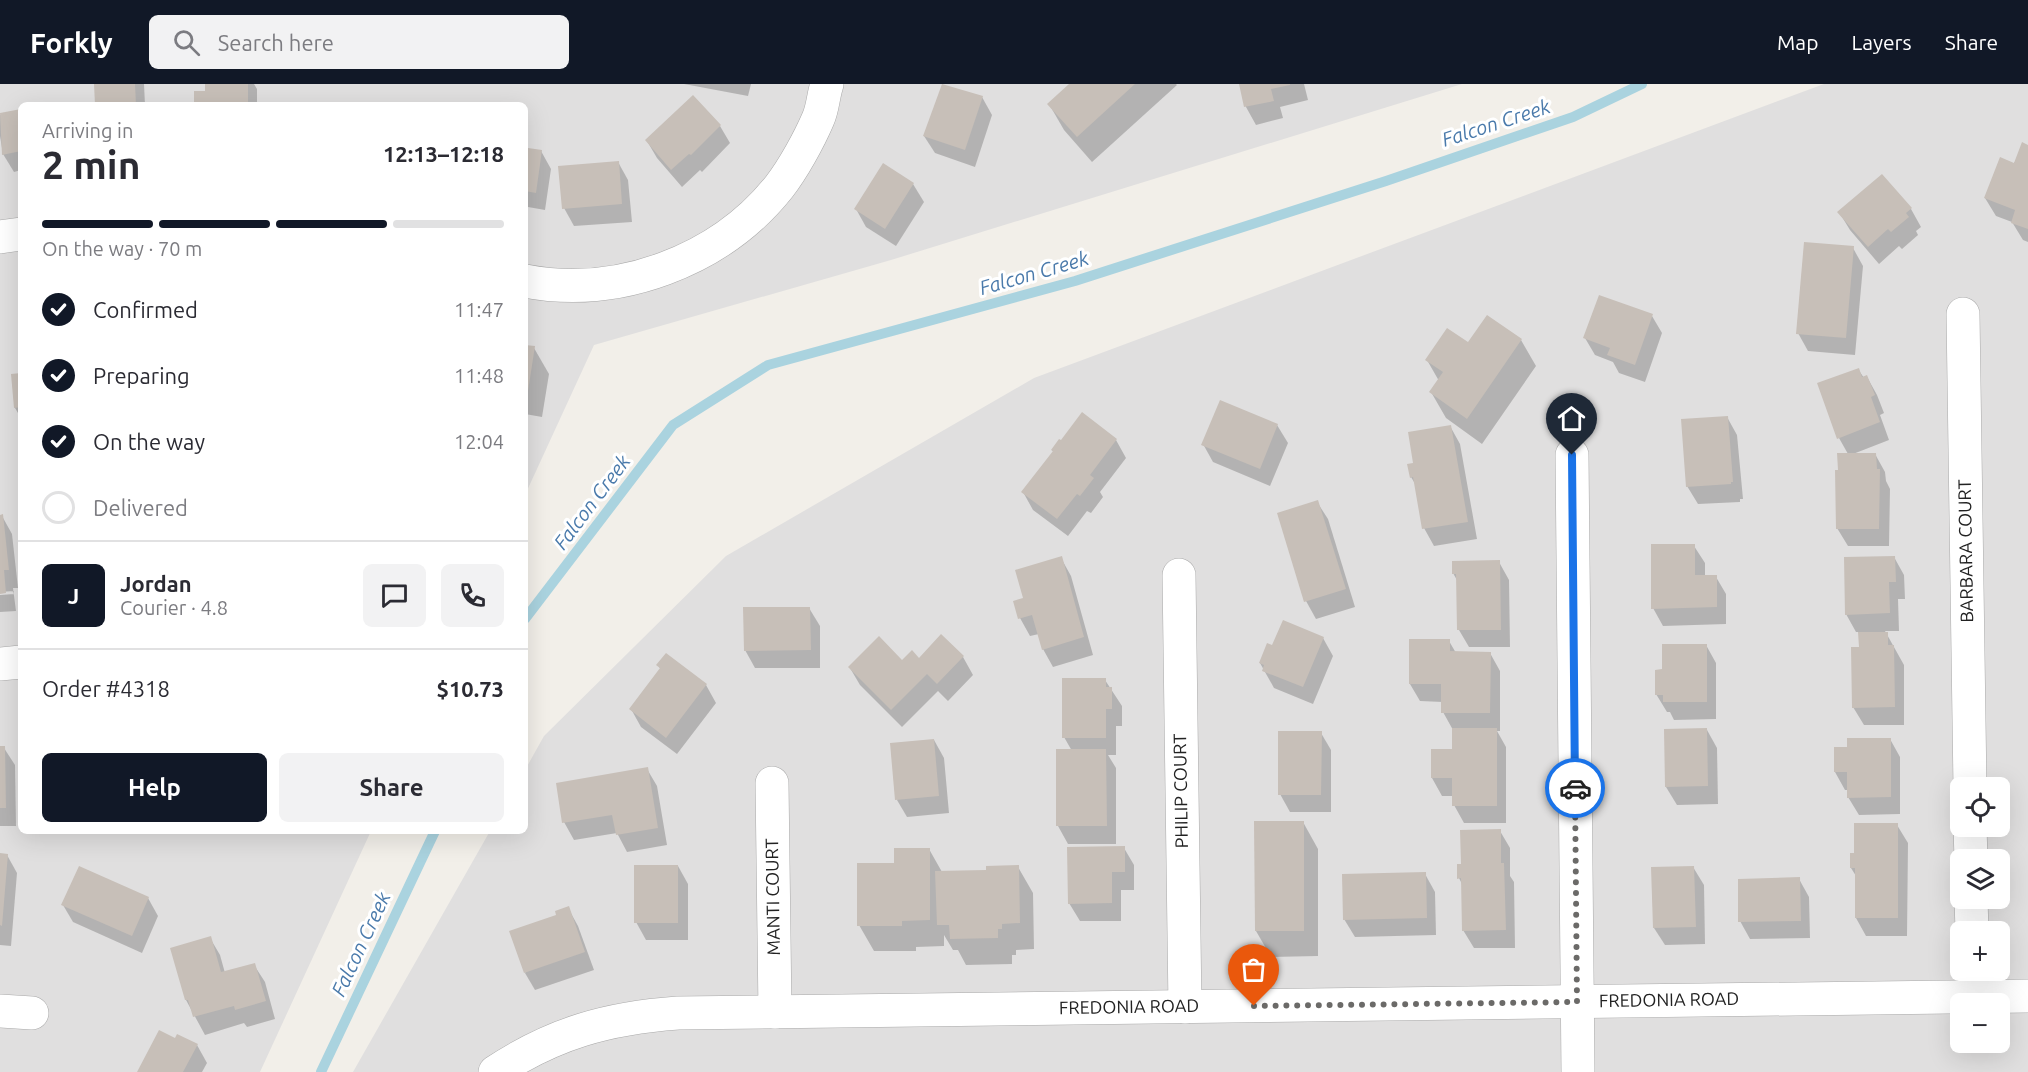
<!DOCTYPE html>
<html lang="en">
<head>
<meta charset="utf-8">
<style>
	body { margin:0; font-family:Ubuntu,sans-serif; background:#f2f2f3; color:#2b2b33; height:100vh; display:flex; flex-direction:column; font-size:22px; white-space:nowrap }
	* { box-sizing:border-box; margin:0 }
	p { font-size:20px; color:#7c7c81 }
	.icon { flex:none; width:33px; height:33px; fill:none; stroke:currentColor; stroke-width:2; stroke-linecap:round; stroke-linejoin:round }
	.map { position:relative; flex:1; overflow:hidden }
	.panel { position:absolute; left:18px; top:18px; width:510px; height:732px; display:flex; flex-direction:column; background:#fff; border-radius:9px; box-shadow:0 6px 24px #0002 }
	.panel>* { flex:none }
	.fabs { position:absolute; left:1950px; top:693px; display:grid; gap:12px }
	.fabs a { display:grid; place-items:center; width:60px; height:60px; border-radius:9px; background:#fff; box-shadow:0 6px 24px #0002; font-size:30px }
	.pin { position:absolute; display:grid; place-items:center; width:51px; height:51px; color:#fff; margin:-62px -26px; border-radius:50% 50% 50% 0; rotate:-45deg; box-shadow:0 0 6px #0007 }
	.pin .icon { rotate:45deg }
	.courier { position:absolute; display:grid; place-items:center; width:60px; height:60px; margin:-30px; border:4px solid #1a73e8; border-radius:50%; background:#fff; color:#222; box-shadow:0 2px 8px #0007 }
	.overview em { font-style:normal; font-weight:600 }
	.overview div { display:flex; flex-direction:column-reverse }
	.overview { display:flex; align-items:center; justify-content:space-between; height:102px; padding:0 24px }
	h1 { font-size:39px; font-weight:600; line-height:45px }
	.bar { display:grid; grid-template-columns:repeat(4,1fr); gap:9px 6px; align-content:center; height:72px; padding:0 24px }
	.bar i { height:8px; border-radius:4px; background:#e1e1e2 }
	.bar .on { background:#111827 }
	.bar p { grid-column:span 4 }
	.line { display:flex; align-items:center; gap:15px; padding:0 24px; border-top:2px solid #e1e1e2 }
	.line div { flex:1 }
	.round { display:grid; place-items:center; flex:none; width:63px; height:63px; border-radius:9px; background:#f2f2f3 }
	ol { padding:0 24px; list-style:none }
	li { display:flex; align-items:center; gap:18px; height:66px }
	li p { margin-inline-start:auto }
	li .icon { padding:6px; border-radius:50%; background:#111827; color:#fff; stroke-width:4 }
	li:last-child { color:#7c7c81 }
	li i { width:33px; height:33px; border:3px solid #e1e1e2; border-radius:50% }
	.action { display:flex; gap:12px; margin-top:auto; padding:12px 24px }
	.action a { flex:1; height:69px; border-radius:9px; background:#111827; color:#fff; font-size:24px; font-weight:600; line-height:69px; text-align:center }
	.action a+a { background:#f2f2f3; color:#2b2b33 }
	header { display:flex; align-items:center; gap:36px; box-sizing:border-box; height:84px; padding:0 30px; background:#111827; color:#fff }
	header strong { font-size:28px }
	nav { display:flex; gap:33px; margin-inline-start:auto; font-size:21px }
	.search { width:420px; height:54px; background:#f2f2f3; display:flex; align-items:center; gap:15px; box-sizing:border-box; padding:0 21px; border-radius:9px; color:#7c7c81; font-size:22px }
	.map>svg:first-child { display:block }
	.residential { fill:#e0dfdf; fill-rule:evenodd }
	.shadow { fill:#0003 }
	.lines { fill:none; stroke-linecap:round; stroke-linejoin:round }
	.stream { stroke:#aad3df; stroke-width:10 }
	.building { fill:#c7bfb8 }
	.minor-casing { stroke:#a9a9a9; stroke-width:34 }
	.minor { stroke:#fff; stroke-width:33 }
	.done { stroke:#6b6a68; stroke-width:6; stroke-dasharray:0 10.8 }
	.route { stroke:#1a73e8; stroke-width:8 }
	.labels { text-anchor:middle; stroke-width:6; stroke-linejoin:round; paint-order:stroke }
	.street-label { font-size:18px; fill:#222; stroke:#fff }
	.water-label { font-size:20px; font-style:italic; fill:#4a7aab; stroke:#fff }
</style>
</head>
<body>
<header>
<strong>Forkly</strong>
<div class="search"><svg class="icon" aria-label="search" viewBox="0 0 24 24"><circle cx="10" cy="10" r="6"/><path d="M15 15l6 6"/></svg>Search here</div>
<nav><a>Map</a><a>Layers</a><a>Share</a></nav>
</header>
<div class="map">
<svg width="2028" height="988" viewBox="0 0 2028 988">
	<rect width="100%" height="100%" fill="#f2efe9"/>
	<g class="residential">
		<path d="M0,0H1462L891,176L594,261L525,411V21H21V747H371L260,988H0Z"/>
		<path d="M1824,0H2028V988H353L490,747H525V686L544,652L726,472L1034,294ZM1960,704H2000V742H1960ZM1960,776H2000V814H1960ZM1960,848H2000V886H1960ZM1960,920H2000V958H1960Z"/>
	</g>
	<g class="shadow">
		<path d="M95,0H144L145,21H96Z"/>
		<path d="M206,0H254L257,5V21H195L206,8Z"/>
		<path d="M684,0H751L748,12Z"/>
		<path d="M1071,0H1176L1177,1L1092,78L1064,46L1049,20Z"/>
		<path d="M1240,0H1304L1308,16L1280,23L1283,34L1256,41L1246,23Z"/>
		<path d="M982,13L992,31L975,83L935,69L924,52Z"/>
		<path d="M21,27V86L14,88L3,70L0,52V31Z"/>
		<path d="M720,42L730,59L702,88L700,86L682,103L657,74L647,57Z"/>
		<path d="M2028,62V158L2023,156L2012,138L1996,132L1985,114Z"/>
		<path d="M525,66L528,72L541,67L551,85L545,126L528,123L526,135Z"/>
		<path d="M618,78L628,96L632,138L574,142L564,124Z"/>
		<path d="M884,82L913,100L924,118L896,162L866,143L856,125Z"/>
		<path d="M1911,125L1921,143L1916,147L1918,151L1902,165L1899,162L1879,180L1850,146L1839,128Z"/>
		<path d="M1853,164L1863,182L1855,271L1808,267L1798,249Z"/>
		<path d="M1652,232L1662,249L1645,298L1619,289L1613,278L1595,271L1585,254Z"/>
		<path d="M1521,256L1536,282L1482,360L1446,334L1431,308L1439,297L1427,276L1468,261Z"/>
		<path d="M525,263L534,264L549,290L542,333L525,330Z"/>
		<path d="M1858,285L1864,294L1867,293L1877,311L1884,329L1880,331L1889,356L1853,370H1875L1885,388L1886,397L1890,405L1889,462H1848L1837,444L1840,388L1848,370L1839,354Z"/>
		<path d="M21,290V334L15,324Z"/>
		<path d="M1727,333L1737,351L1743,415H1740V418L1698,420L1687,402Z"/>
		<path d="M1277,341L1288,359L1270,402L1213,378L1203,360Z"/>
		<path d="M1450,342L1460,360L1477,455L1434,462L1424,444L1417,403L1411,393L1415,380Z"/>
		<path d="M1116,356L1126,374L1100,408L1103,413L1091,429L1087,427L1068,452L1033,426L1023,408L1054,369L1052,366Z"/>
		<path d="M1317,418L1328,435L1355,523L1316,535L1306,517Z"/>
		<path d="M0,432H2L12,450L18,504H13L16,527L0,528V511L14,510V507L0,508Z"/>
		<path d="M1694,462L1705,479V493H1716L1726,510V540L1663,542L1653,524Z"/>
		<path d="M1894,473L1904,491L1905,515H1898L1899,547H1885L1904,581V641H1864L1853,623L1861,564L1860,548H1856L1846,530Z"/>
		<path d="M1061,474L1071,492L1093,571L1053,583L1043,565L1039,550L1030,552L1020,534L1024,515Z"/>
		<path d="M1499,478L1509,496L1510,563H1469L1459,546L1458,498L1453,489Z"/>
		<path d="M809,524L820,542V584H755L745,566Z"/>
		<path d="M942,552L963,573L973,591L948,617L938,607L902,643L860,601L850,584L919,576Z"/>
		<path d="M1323,554L1333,572L1313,620L1274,604L1260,579Z"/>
		<path d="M1449,557L1456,569H1490L1500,587V647H1497L1506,663V739H1464L1454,721V712H1442L1432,694L1454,667L1453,646L1443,628V618L1420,617L1410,600Z"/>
		<path d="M1706,561L1716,579V635L1674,636L1670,628H1667L1656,610L1664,586Z"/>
		<path d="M666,571L706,601L716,619L677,670L641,643L631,625L661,586L658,581Z"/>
		<path d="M1105,596L1122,622V642H1116V671H1108L1116,684V760H1068L1058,742L1057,667H1072L1064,653Z"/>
		<path d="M1707,646L1717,664L1718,720L1677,721L1666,703Z"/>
		<path d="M1321,649L1331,666V728H1290L1280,710Z"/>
		<path d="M1890,655L1900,673V730L1859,731L1848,713V706H1845L1835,688V665H1848Z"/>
		<path d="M934,656L944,674L949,729L907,733L897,716Z"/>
		<path d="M0,664H4L15,681L16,742H0Z"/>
		<path d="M647,685L657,702L667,761L627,768L617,749L574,756L564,738Z"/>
		<path d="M1303,738L1318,765V872L1271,873L1256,847Z"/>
		<path d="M1897,741L1908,759L1907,852H1866L1856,834V792L1851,784L1856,771Z"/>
		<path d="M171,747H208V748L172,749Z"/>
		<path d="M1500,747L1510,764V792L1514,798L1515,864H1474L1463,846V802L1459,794L1462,782Z"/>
		<path d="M1124,764L1134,781V806H1121V837H1080L1069,819Z"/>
		<path d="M929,765L942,788L988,787L1018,783L1033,809L1034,865L1016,866V871H1012V880L966,881L958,866H953L944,851V862L916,863V867H874L859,841L895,781Z"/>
		<path d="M0,771H7L17,789L11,862L0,861Z"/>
		<path d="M678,782L688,800V856H646L636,838Z"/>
		<path d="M1693,783L1704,801L1705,860L1665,861L1654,844Z"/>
		<path d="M1425,790L1435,808L1436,851L1355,853L1344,835Z"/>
		<path d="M1799,795L1809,813L1810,854L1750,855L1740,837Z"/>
		<path d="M148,814L158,832L142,869L73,838L63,821Z"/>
		<path d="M568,824L578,842L594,886L535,906L525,889L558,832Z"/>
		<path d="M210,854L220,871L225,889L254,881L265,898L275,935L247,943L244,939L205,951L186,916Z"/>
		<path d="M175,956L197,961L207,979L202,988H139Z"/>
	</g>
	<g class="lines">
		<g class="stream">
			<path d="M525,535L673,341L768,281L1075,197L1386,97L1573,33L1642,0"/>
			<path d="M321,988L435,747"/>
		</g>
	</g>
	<g class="building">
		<path d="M94,0H135L136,21H95Z"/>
		<path d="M205,0H248V21H194V7H205Z"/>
		<path d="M942,0L983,12L965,66L923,52Z"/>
		<path d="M1069,0H1135L1077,53L1047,20Z"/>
		<path d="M1239,0H1290V1L1271,5L1274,17L1244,23Z"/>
		<path d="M693,11L721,41L691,71L689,70L671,86L645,56Z"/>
		<path d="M21,25V67L2,71L0,29Z"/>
		<path d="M2022,58L2028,61V145L2011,139L2015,126L1984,114L2000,73L2014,79Z"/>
		<path d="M528,64L542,66L536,109L525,107V68H527Z"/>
		<path d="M619,77L622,120L562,125L558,82Z"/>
		<path d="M883,79L914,99L885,145L854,125Z"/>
		<path d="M1882,90L1912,124L1906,129L1909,133L1891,148L1888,145L1868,163L1837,128Z"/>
		<path d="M1804,158L1854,162L1846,254L1796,250Z"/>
		<path d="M1599,211L1653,230L1635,281L1607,271L1610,264L1583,254Z"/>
		<path d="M1487,231L1522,255L1467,335L1429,308L1443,288L1425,276L1447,244L1468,258Z"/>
		<path d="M525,261L535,262L528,307H525Z"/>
		<path d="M1859,284L1862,293L1867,291L1875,311L1871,313L1880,338L1837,355L1817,299Z"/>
		<path d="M21,289V323L14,324L11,290Z"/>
		<path d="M1220,316L1278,340L1260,385L1201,361Z"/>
		<path d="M1082,328L1117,355L1090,391L1094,394L1080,412L1077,410L1057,435L1021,408L1053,367L1051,366L1059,355L1061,356Z"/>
		<path d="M1728,332L1733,398H1731V400L1686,403L1681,335Z"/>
		<path d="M1451,341L1468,438L1422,445L1413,393L1410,394L1407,380L1413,379L1408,348Z"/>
		<path d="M1837,369H1876L1877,385H1880L1879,445H1836L1835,386H1838Z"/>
		<path d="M1318,416L1346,505L1304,518L1277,429Z"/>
		<path d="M3,430L9,486H4L6,509L0,510V431Z"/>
		<path d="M1651,460H1695V491H1717V523L1651,525Z"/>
		<path d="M1062,472L1084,553L1042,566L1032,531L1018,535L1013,517L1023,514L1015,486Z"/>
		<path d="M1895,472L1896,498H1889L1890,529L1845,531L1844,473Z"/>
		<path d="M1500,476L1501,546H1457L1456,490H1452V477Z"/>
		<path d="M743,523H810L811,566L744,567Z"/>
		<path d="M1283,536L1324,553L1303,603L1262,587L1264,581L1259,579L1267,559L1272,561Z"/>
		<path d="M1858,548H1888V561H1894L1895,623L1852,624L1851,563H1859Z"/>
		<path d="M941,550L964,572L937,600L927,590L891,626L848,583L879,552L902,576L912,566L919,574Z"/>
		<path d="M1409,555H1450V567L1491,568L1490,629H1441V600H1409Z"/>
		<path d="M1662,560H1707V618H1663V611H1655V586L1662,585Z"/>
		<path d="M666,569L707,600L666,654L629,625L660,584L656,581Z"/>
		<path d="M1062,594H1106V603H1112V625H1106V654H1062Z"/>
		<path d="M1452,644H1497V722H1452V694H1431V665H1452Z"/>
		<path d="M1707,644L1708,702L1665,703L1664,645Z"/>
		<path d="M1278,647H1322L1321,711H1278Z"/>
		<path d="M1847,654H1891V713L1847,714V688H1834V663H1847Z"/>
		<path d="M934,655L939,712L895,716L890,659Z"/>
		<path d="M0,662H5L6,724H0Z"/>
		<path d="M1056,665H1106L1107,742H1056Z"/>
		<path d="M648,683L658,744L616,751L612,731L562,739L556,699Z"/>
		<path d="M1254,737H1304V847H1255Z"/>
		<path d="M1854,739H1898V834H1855V784H1850V769H1854Z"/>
		<path d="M1501,745V779H1504L1506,846L1462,847L1461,794L1457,795V780H1461L1460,746Z"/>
		<path d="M1125,762V788H1112V819L1068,820L1067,763Z"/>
		<path d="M894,764H930V836L902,837V842H857V779H894Z"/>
		<path d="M0,769L8,770L2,842L0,841Z"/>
		<rect x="634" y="781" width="44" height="58"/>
		<path d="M1019,781L1020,839L1002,840V845H998V854L950,855L949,841H937L935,787L986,786V782Z"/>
		<path d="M79,782L149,813L132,852L61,821Z"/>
		<path d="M1694,782L1696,843L1653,844L1651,783Z"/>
		<path d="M1426,788L1427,834L1343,836L1342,790Z"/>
		<path d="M1800,793L1801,837L1738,838V795Z"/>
		<path d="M569,822L585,868L524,889L509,847L556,831L555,827Z"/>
		<path d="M211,852L221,888L255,879L266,917L235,926L234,922L193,933L188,916H185L170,864Z"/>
		<path d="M159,946L175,954L177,950L198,960L183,988H137Z"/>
	</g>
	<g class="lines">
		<g class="minor-casing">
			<g id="minor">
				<path d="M0,153L21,150"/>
				<path d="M525,197C618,215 720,177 779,103C793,85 809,56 818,35C823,24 823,12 827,0"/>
				<path d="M1963,230L1970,704"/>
				<path d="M1572,371L1578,988"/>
				<path d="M1179,491L1185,923"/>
				<path d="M0,580L21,578"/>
				<path d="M772,699L775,928"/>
				<path d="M1970,742L1971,776"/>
				<path d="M1971,814L1972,848"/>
				<path d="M0,927L32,929"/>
				<path d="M495,988C554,949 608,934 678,929L2028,912"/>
			</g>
		</g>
		<use href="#minor" class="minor"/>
	</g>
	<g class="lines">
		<path class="done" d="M1254,922L1577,918L1575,704"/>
		<path class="route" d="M1572,371L1575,704"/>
	</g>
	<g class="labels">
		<g class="street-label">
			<text transform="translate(1966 467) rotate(-91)" y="6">BARBARA COURT</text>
			<text transform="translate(1181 707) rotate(-91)" y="6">PHILIP COURT</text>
			<text transform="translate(773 813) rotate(-91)" y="6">MANTI COURT</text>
			<text transform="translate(1669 916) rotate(-1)" y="6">FREDONIA ROAD</text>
			<text transform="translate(1129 923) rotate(-1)" y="6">FREDONIA ROAD</text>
		</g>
		<g class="water-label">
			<text transform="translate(1496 39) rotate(-18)" y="7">Falcon Creek</text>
			<text transform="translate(1034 189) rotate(-16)" y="7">Falcon Creek</text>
			<text transform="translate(592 418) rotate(-53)" y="7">Falcon Creek</text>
			<text transform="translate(361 860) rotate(-65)" y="7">Falcon Creek</text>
		</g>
	</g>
</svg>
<div class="fabs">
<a><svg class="icon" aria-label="locate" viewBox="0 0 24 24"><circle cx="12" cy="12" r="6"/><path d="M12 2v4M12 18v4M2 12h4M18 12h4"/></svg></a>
<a><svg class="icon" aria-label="layers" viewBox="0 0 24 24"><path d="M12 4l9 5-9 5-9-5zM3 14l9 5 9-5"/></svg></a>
<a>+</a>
<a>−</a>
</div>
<div class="pin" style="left:1254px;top:922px;background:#ea580c"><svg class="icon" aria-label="bag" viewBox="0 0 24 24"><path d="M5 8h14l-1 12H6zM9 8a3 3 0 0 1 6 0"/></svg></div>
<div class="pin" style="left:1572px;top:371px;background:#1f2937"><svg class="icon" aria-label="home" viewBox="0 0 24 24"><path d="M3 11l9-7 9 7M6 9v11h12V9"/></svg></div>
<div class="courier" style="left:1575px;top:704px"><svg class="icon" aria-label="car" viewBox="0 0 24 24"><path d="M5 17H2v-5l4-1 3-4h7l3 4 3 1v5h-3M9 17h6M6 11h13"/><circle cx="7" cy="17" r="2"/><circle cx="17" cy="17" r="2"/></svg></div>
<section class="panel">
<div class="overview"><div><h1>2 min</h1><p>Arriving in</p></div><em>12:13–12:18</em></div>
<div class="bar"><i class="on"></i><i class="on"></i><i class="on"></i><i></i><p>On the way · 70 m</p></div>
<ol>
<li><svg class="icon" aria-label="check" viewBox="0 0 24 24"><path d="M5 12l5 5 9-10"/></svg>Confirmed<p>11:47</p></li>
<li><svg class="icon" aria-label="check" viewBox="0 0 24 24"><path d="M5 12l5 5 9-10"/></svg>Preparing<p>11:48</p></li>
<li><svg class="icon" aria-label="check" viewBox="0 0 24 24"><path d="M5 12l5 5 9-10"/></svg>On the way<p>12:04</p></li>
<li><i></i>Delivered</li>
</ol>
<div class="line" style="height:108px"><b class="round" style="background:#111827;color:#fff">J</b><div><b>Jordan</b><p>Courier · 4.8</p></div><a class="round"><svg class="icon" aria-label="chat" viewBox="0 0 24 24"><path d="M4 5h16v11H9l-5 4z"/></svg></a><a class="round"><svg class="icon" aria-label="phone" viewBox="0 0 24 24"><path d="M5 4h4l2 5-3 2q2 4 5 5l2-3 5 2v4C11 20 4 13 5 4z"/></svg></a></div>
<div class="line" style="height:78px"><div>Order #4318</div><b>$10.73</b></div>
<div class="action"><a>Help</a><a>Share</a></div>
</section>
</div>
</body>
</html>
